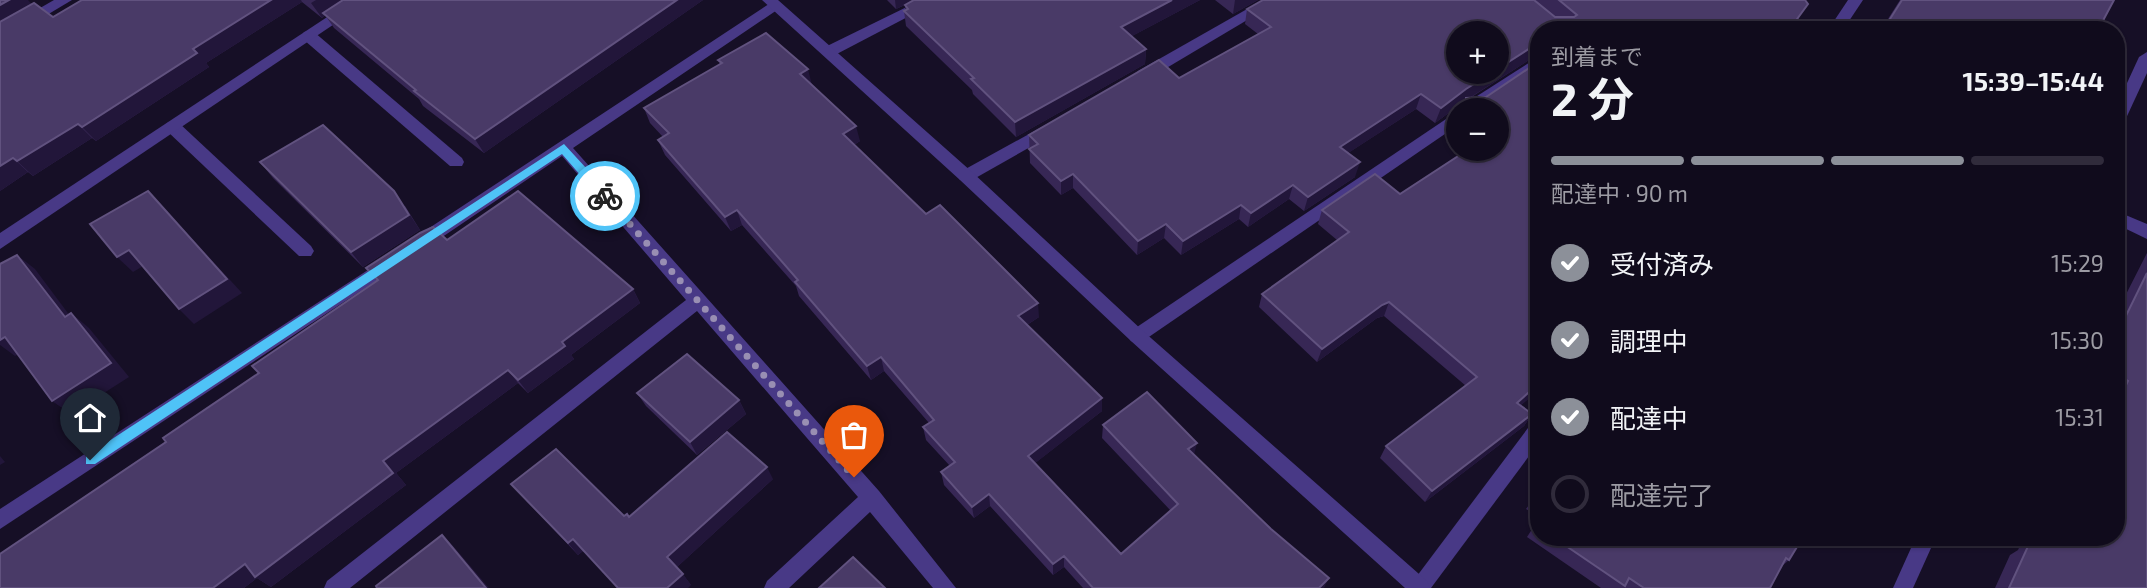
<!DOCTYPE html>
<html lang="ja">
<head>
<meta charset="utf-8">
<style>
	body { margin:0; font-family:"Exo 2","Noto Sans JP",sans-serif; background:#191425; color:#f1f3f6; height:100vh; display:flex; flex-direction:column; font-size:26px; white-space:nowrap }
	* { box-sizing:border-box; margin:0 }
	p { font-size:23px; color:#9c9ba3 }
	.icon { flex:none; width:38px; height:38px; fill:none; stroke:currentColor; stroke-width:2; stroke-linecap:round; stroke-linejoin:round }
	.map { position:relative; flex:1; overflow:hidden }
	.details { position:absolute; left:1530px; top:21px; width:595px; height:525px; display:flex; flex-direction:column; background:#100b1c; border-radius:28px; box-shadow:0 2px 5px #0004,0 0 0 2px #302b3b }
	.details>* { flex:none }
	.buttons { position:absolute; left:1446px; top:21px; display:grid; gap:14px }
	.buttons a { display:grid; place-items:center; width:63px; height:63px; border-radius:50%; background:#100b1c; box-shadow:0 2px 5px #0004,0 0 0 2px #302b3b; font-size:35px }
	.pin { position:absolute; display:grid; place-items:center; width:60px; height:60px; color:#fff; margin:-72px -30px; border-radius:50% 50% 50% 0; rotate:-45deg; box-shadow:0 0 7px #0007 }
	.pin .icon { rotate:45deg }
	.courier { position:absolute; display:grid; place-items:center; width:70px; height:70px; margin:-35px; border:5px solid #4fc3f7; border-radius:50%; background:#fff; color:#222; box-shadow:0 2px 9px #0007 }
	.headline em { font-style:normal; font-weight:700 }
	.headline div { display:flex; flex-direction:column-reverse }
	.headline { display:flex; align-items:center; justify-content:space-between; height:119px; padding:0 21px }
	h1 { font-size:46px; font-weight:700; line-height:52px }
	.bar { display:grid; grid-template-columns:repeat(4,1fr); gap:10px 7px; align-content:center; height:84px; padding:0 21px }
	.bar i { height:9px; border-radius:5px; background:#302b3b }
	.bar .active { background:#8c9099 }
	.bar p { grid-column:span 4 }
	ol { padding:0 21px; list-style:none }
	li { display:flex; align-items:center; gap:21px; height:77px }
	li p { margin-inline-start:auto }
	li .icon { padding:7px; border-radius:50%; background:#8c9099; color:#fff; stroke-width:4 }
	li:last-child { color:#9c9ba3 }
	li i { width:38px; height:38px; border:4px solid #302b3b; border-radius:50% }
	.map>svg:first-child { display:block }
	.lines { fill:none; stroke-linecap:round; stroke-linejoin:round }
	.service { fill:#483986; fill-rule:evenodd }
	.minor { fill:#483986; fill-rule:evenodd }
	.tertiary { fill:#483986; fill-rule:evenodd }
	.wall { fill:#372755 }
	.shaded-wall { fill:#22163a }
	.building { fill:#493a67; stroke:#61527f; stroke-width:2 }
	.route { fill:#4fc3f7 }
	.done { stroke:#998fb3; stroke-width:7; stroke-dasharray:0 12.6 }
</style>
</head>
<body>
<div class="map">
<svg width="2147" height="588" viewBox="0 0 2147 588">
	<rect width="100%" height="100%" fill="#160f26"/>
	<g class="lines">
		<g class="service">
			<path d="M309,31L314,32L462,158L464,162L462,166H450L304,40L302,36L304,32Z"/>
			<path d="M173,121L179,123L311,246L314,251L311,256H299L167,131L165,127L167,123Z"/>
		</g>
		<g class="minor">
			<path d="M54,0H72L0,43V31Z"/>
			<path d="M353,0H370L0,249V233Z"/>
			<path d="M775,0L782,5L780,8L573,148L879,491L956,588H933L870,512L789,588H764L767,581L858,497L697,311L350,588H324L327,581L686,300L562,156L423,250H411L409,245L411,240Z"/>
			<path d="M921,0H940L833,56L828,57L821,52L823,48Z"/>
			<path d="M1263,0H1281L1148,79H1138L1135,75L1138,71Z"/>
			<path d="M1848,0H1863L1843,30H1828Z"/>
			<path d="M2147,52V73L2122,127L2116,129V107L2139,57Z"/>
			<path d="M1538,57V69L1479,110H1462L1463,105Z"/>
			<path d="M1458,111V125L1143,341L1137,344L1131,341L1128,336L1131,331Z"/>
			<path d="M1049,123L1055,125L1057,129L1055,133L972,180H960L958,176L960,172Z"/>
			<path d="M2116,211L2147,224V239L2116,224Z"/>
			<path d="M391,255L397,257L400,262L397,267L0,529V509Z"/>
			<path d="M1538,422V444L1431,588H1408L1531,424Z"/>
			<path d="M1916,537H1936L1913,588H1893Z"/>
		</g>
		<path class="tertiary" d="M762,0H778L972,172L1143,331L1427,581L1430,588H1405L1131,341L960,180Z"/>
	</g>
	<g class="wall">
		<path d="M82,0H703L484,153L423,106L419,99L334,28L325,15L322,18L302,2L206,63L209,67L96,141L92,138L33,176L28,172L0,191L32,4L53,17Z"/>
		<path d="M887,0H1200L1132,36L1146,49L1145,64L1016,137L973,94L972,90L906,26L904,11L905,10V5L896,9Z"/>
		<path d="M1215,0H1258L1233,14Z"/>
		<path d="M1535,0H1805L1798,20L1538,30V55H1537L1470,98L1486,97L1538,62V390L1520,406L1532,414L1524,426L1425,502L1380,458L1386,446L1466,386L1384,316L1377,318L1317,362L1259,307L1262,294L1337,240L1318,224L1322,210L1400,194L1496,149V110H1462L1465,101L1435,123L1416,109L1348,153L1355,177L1304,211L1289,199L1248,227L1239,219L1181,255L1164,238L1137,255L1073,188L1061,195L1030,163L1029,135L1179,78L1258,34L1245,24L1247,9Z"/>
		<path d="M1900,0H2114L2098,30H1881Z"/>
		<path d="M718,60L812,85L860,141L854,145L926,214L1039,317L1027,325L1102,411L1035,463L1121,554L1171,511L1102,438L1103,425L1194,456L1324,588H1083L1064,567L1053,575L990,506L974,518L944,485L941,472L950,466L926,440L923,427L929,423L884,371L871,380L799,296L796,286L742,225L731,231L665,155L658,140L663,137L650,123L644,108L720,65Z"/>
		<path d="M1458,117V140L1450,134L1455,119Z"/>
		<path d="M260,162L405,206L420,230L363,267L273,178Z"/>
		<path d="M447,240L633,289L640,303L571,355L574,359L528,393L518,383L396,473L406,485L271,587L257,578L244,588H0L166,442L259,373L377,281L366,268Z"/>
		<path d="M2147,253V588H1995L2010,555L2018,550L2024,537H2116V314Z"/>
		<path d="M637,393L739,400L746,414L697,455L646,406Z"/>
		<path d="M773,479L677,567L691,585L583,551L578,555L511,484L629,517Z"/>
		<path d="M1538,493V516L1526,509Z"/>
		<path d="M1538,520V537H1803L1789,560L1782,566L1770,588H1601L1527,537Z"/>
	</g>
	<g class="shaded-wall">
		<path d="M9,0H28L35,8L0,28V5Z"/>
		<path d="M271,0H301L302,2L206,63L209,67L96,141L82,127L193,49Z"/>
		<path d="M316,0H348L323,13L325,15L322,18L311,3Z"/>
		<path d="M677,0H703L484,153L475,139Z"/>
		<path d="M895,0H915L896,9Z"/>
		<path d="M1172,0H1200L1121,42V27Z"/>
		<path d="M1235,0H1258L1233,14Z"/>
		<path d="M1538,43V51L1537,55L1466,100V98L1465,101L1435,123L1441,108L1466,89L1493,72H1496V70Z"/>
		<path d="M1146,49L1145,64L1016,137L1015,122Z"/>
		<path d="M808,69L812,85L800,74Z"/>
		<path d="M1421,94L1416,109L1336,161L1340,147Z"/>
		<path d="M78,124L92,138L33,176L17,161Z"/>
		<path d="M856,126L860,141L847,149L843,134Z"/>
		<path d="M13,158L28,172L0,191V166Z"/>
		<path d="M1360,162L1355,177L1304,211L1308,197Z"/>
		<path d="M1073,174V188L1061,195V181Z"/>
		<path d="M1293,185L1289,199L1248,227L1251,213Z"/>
		<path d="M148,191L242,293L194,324L179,309Z"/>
		<path d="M394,191L420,230L363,267L351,252Z"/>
		<path d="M1241,205L1239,219L1181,255L1183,241Z"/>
		<path d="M737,210L742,225L731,231L725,217Z"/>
		<path d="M1166,224L1164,238L1137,255L1138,241Z"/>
		<path d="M129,250L145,265L133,272L117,257Z"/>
		<path d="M17,255L35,269L82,332L65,317Z"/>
		<path d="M633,289L640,303L571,355L574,359L528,393L518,380L562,342Z"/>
		<path d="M1389,302L1384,316L1377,318L1317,362L1322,349L1382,305Z"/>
		<path d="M1038,303L1039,317L1019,330L1018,316Z"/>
		<path d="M71,313L89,328L129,377L71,414L52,401Z"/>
		<path d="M5,337L25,351L15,356L0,345V340Z"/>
		<path d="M881,357L884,371L871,380L867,366Z"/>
		<path d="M508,370L518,383L396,473L406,485L271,587L257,578L244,588H213L383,461Z"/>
		<path d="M1538,384V390L1509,416L1517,403Z"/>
		<path d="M1102,398V411L1029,468L1028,456Z"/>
		<path d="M739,400L746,414L697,455L690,442Z"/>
		<path d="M1532,414L1524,426L1425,502L1432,491Z"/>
		<path d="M1197,443L1194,455L1188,449Z"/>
		<path d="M0,456L5,462L0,465Z"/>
		<path d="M767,467L773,479L676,568L667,557Z"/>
		<path d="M989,494L990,506L974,518L972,507Z"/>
		<path d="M442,535L454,547L489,588H486Z"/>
		<path d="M573,539L583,551L578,555L568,543Z"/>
		<path d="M1064,556V567L1053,575V564Z"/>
		<path d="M683,574L691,585L688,588H667Z"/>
		<path d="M1329,578L1324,588H1319Z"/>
	</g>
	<g class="building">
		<path d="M0,0H9L0,5Z"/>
		<path d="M82,0H271L193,49L197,53L82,127L78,124L17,161L13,158L0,166V22L34,3L53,17Z"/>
		<path d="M343,0H677L475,139L414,91L416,90L323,13Z"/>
		<path d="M914,0H1172L1121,27L1146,49L1015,122L971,79L974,78L904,11L908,9L905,5Z"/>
		<path d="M1263,0H1534L1555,17H1574L1577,15L1559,0H1805L1808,4L1789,30H1538V43L1496,70V33H1458V72H1493L1466,89L1441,108L1421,94L1340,147L1360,162L1308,197L1293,185L1251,213L1241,205L1183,241L1166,224L1138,241L1073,174L1061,181L1029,149L1038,144L1029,135L1159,60L1179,78L1271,27L1247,9Z"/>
		<path d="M1902,0H2114L2098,30H1883Z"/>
		<path d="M766,33L808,69L800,74L856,126L843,134L926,214L940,205L1038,303L1018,316L1102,398L1028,456L1121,554L1178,504L1103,425L1147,392L1197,443L1188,449L1271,529L1329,578L1319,588H1093L1064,556L1053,564L989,494L972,507L941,472L955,462L923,427L934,420L881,357L867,366L795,282L798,280L737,210L725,217L658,140L669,133L644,108L722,63L718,60Z"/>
		<path d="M1538,62V384L1517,403L1532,414L1432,491L1386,446L1477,377L1389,302L1382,305L1322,349L1262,294L1349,232L1322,210L1375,174L1400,194L1469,149H1496V110H1466V98L1486,97Z"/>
		<path d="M323,125L394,191L409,215L351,252L260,162Z"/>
		<path d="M148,191L227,279L179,309L129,250L117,257L90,224Z"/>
		<path d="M518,191L633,289L562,342L565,346L518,380L508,370L383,461L393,473L255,577L245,564L213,588H0V554L166,442L163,438L259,373L252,366L378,280L366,268L420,233L433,227L447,240Z"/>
		<path d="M17,255L65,317L71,313L111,363L52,401L5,337L0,340V264Z"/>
		<path d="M2147,273V588H2009L2029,544L2033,546L2037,537H2116V406L2128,381L2116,374V336Z"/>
		<path d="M687,354L739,400L690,442L637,393Z"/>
		<path d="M727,432L767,467L667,557L683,574L667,588H618L573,539L568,543L511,484L556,449L624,516L627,514L629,517Z"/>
		<path d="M442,535L486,588H377L376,586Z"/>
		<path d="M1553,537H1803L1789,560L1786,558L1770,588H1644L1629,578L1625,586Z"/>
		<path d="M853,557L885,588H819Z"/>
	</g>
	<path class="route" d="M564,144L609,193V199H601L562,154L95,464H86V456Z"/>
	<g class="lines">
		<path class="done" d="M605,196L854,477"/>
	</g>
</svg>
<div class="buttons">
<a>+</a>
<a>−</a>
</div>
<div class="pin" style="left:854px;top:477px;background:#ea580c"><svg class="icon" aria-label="bag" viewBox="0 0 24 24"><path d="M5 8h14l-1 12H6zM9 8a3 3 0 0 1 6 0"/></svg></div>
<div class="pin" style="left:90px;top:460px;background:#1f2937"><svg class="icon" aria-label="home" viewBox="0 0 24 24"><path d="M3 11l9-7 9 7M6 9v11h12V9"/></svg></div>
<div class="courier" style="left:605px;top:196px"><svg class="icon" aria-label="bike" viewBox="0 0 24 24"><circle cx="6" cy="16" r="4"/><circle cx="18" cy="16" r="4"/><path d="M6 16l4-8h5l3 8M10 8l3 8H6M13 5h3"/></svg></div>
<section class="details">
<div class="headline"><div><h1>2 分</h1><p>到着まで</p></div><em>15:39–15:44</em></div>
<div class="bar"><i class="active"></i><i class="active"></i><i class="active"></i><i></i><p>配達中 · 90 m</p></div>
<ol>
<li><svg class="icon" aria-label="check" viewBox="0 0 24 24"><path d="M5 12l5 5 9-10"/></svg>受付済み<p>15:29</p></li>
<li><svg class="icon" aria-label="check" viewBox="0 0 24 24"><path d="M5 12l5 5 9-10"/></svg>調理中<p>15:30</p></li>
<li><svg class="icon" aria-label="check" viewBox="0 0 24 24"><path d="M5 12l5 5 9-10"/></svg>配達中<p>15:31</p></li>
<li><i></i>配達完了</li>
</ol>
</section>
</div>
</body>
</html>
